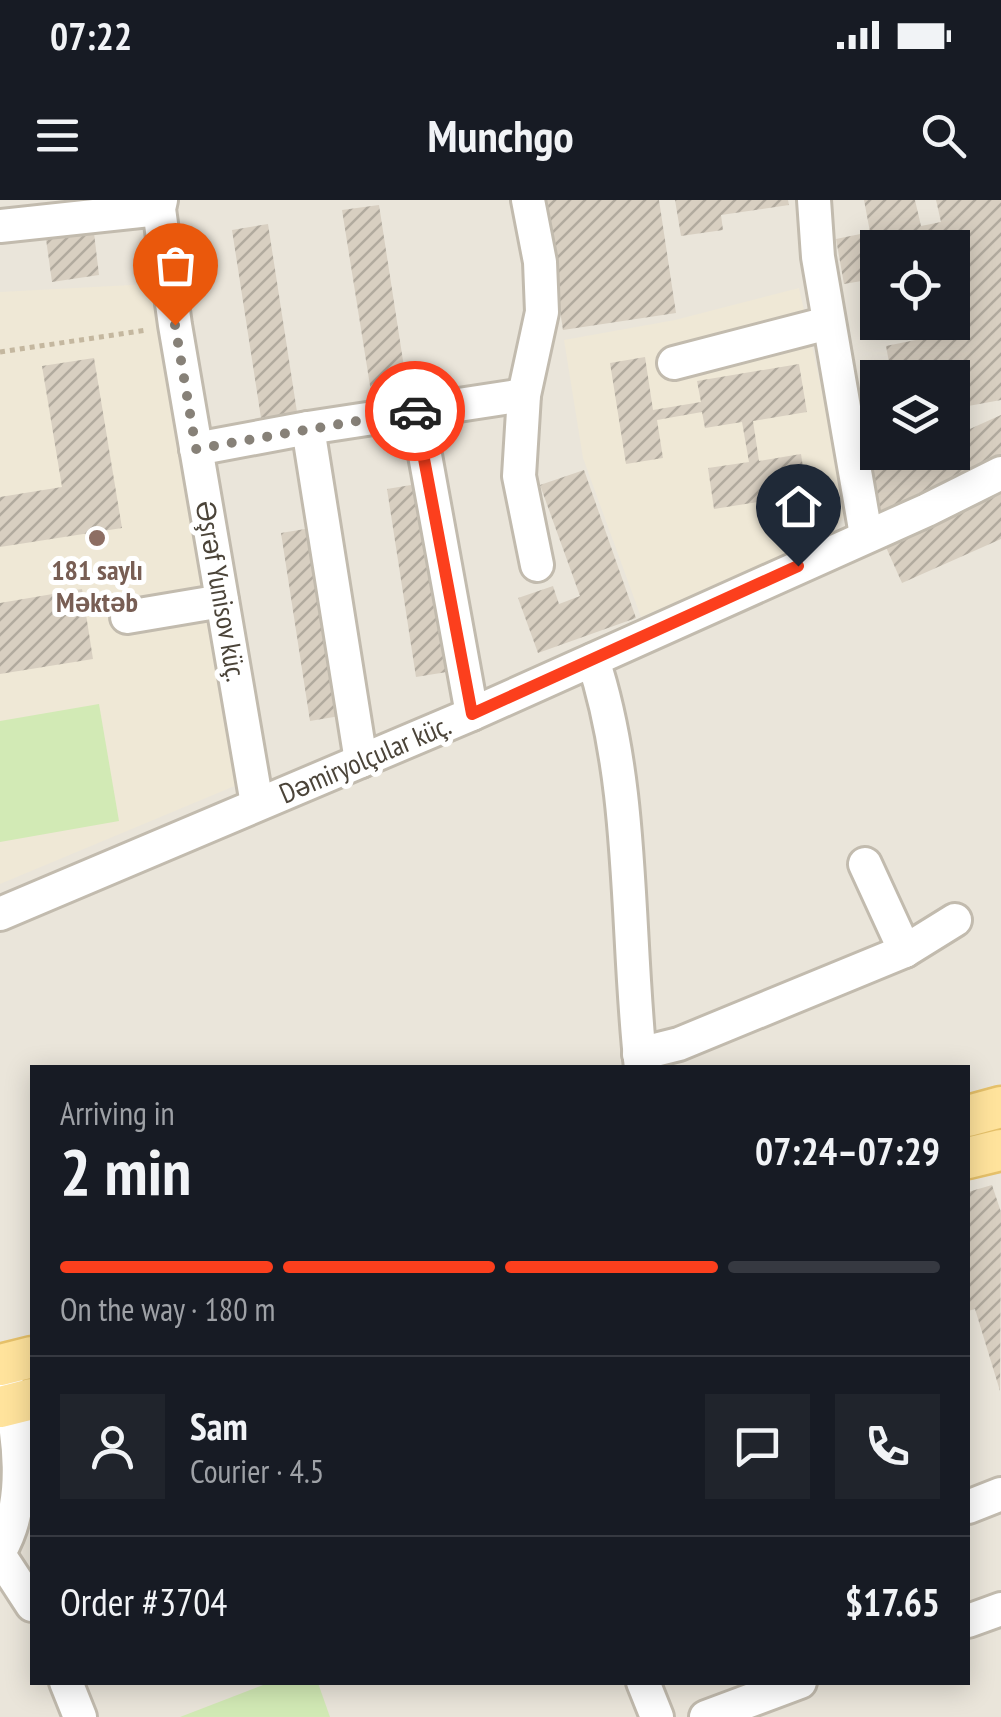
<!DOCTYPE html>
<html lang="en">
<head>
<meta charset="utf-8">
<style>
	body { margin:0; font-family:"PT Sans Narrow",sans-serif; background:#20242c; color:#f1f3f6; height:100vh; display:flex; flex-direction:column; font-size:38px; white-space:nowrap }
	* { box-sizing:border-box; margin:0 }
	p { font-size:32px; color:#9ea1a6 }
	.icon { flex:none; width:55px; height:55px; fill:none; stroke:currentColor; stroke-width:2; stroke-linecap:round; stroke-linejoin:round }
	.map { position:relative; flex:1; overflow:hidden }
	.side { position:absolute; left:30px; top:865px; width:940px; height:620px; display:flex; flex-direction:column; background:#171b24; border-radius:0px; box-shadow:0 5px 25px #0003 }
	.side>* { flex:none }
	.buttons { position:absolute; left:860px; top:30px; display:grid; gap:20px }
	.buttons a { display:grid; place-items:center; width:110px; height:110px; border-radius:0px; background:#171b24; box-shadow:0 5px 25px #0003; font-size:50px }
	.pin { position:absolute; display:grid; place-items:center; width:85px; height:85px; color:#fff; margin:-102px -42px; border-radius:50% 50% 50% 0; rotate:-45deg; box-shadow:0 0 10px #0007 }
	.pin .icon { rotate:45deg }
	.courier { position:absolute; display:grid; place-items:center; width:100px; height:100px; margin:-50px; border:8px solid #fc3f1d; border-radius:50%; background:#fff; color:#222; box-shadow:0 2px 12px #0007 }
	.overview em { font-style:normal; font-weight:600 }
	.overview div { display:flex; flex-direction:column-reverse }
	.overview { display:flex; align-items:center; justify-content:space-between; height:170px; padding:0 30px }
	h1 { font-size:65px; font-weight:600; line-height:75px }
	.bar { display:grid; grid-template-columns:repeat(4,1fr); gap:15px 10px; align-content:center; height:120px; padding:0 30px }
	.bar i { height:12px; border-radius:8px; background:#363941 }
	.bar .selected { background:#fc3f1d }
	.bar p { grid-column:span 4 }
	.line { display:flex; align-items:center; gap:25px; padding:0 30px; border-top:2px solid #363941 }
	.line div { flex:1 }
	.round { display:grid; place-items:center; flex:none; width:105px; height:105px; border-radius:0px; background:#20242c }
	.status { display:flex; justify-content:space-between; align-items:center; height:70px; padding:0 50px; background:#171b24; direction:ltr }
	.status svg { height:28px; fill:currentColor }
	header { display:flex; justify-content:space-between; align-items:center; height:130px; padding:0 30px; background:#171b24; font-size:45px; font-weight:600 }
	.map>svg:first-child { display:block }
	.residential { fill:#eae5da; fill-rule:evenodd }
	.education { fill:#efe8d6 }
	.green { fill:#d2eab5 }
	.building { fill:url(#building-hatch) }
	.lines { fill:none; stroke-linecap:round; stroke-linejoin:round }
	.minor-casing { stroke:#c2bbae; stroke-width:38 }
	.major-casing { stroke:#e6c16a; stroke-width:45 }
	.path { stroke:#c4b79f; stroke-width:5; stroke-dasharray:5 5; stroke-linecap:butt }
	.minor { stroke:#fff; stroke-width:32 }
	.major { stroke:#ffe39c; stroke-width:40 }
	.done { stroke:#878178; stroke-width:10; stroke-dasharray:0 18 }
	.route { stroke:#fc3f1d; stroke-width:12 }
	.education-dot { fill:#8d6e63; stroke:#fff; stroke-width:4 }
	.labels { text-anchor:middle; stroke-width:10; stroke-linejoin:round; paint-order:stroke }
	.education-label { font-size:28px; font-weight:bold; fill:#785e54; stroke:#fff }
	.street-label { font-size:28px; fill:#4b4439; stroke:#fff }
</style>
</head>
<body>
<div class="status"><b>07:22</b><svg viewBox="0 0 49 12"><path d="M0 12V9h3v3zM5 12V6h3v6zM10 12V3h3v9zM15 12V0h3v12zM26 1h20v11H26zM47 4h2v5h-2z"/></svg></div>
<header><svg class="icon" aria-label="menu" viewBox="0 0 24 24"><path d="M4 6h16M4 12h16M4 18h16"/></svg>Munchgo<svg class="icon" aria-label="search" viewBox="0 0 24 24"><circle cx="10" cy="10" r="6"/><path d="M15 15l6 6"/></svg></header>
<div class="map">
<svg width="1001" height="1517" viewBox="0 0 1001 1517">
	<defs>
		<pattern id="building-hatch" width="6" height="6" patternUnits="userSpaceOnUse" patternTransform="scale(2.5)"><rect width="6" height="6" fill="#d8cfc1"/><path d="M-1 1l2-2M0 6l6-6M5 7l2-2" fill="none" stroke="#b1aa9e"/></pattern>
	</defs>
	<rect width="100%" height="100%" fill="#f6f3ec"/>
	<g class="residential">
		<path d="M0,0H1001V932L990,896L968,901V868H32V1138L0,1149ZM878,48H952V122H878ZM878,178H952V252H878Z"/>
		<path d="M1001,960V1517H0V1226L32,1218V1482H968V969Z"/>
	</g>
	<g class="education">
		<path d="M150,84L237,585L0,684V92Z"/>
		<path d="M799,88L849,312L825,338L641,417L583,258L564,140L675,120Z"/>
	</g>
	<g class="green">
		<path d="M99,504L119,621L0,642V521Z"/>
		<path d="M271,1482L318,1483L330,1517H180Z"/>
	</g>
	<g class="building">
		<path d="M543,0H659L676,113L563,130Z"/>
		<path d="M675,0H788L789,5L721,15L723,30L681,36Z"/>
		<path d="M864,0H915L921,26L941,22L936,0H1001V200L952,209V178H892L886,146L945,134L943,122H952V48H878V94L873,79L844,84L836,39L870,32Z"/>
		<path d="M379,5L408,193L372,198L342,10Z"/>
		<path d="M268,24L297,212L261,218L232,30Z"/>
		<path d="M94,33L99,75L52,82L46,39Z"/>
		<path d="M645,157L653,210L701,202L697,181L799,164L807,212L753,221L759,261L801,254L807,294L714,309L708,268L749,262L742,222L705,228L702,212L657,220L663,258L626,264L610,163Z"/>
		<path d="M94,158L122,328L0,347V297L62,287L42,166Z"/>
		<path d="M1001,215V255L875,314L863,256L890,252H952V237Z"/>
		<path d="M584,270L636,418L538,453L518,398L553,386L559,404L580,396L540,285Z"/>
		<path d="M423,283L453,471L416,477L387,289Z"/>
		<path d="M1001,294V339L902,383L885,345Z"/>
		<path d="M317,327L346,515L310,521L281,333Z"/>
		<path d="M82,389L93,459L0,474V403Z"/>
		<path d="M992,985L1001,1012L1000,1191L975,1109L968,1111V992Z"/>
	</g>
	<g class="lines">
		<g class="minor-casing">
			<g id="minor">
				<path d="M161,0L159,9L175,125L257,604"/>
				<path d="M528,0L540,62L542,112L524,195L519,276L537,365"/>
				<path d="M814,0L818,57L866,335"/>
				<path d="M0,26L159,9"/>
				<path d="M674,163L828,123"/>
				<path d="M417,211L472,514"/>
				<path d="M308,228L361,561"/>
				<path d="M196,249L308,228L524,195"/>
				<path d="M127,417L222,401"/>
				<path d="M593,460C635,587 626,735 641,868"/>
				<path d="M865,664L905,751"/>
				<path d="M0,714L472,514L927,310L1001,273"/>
				<path d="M639,854L679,844L905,751L955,720"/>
				<path d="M968,1307L1001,1294"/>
				<path d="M0,1351C29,1301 19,1233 6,1180"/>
				<path d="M0,1356L32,1405"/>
				<path d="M968,1421L1001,1409"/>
				<path d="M66,1482L80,1517"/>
				<path d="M643,1482L657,1517"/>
				<path d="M706,1517L800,1482"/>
			</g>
		</g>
		<g class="major-casing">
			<g id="major">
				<path d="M968,916L1001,907"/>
				<path d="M968,958L1001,950"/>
				<path d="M0,1165L32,1157"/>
				<path d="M0,1207L32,1199"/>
			</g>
		</g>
		<path class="path" d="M0,152L147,130"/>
		<use href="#minor" class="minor"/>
		<use href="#major" class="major"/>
	</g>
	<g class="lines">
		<path class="done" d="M175,125L196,249L415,211"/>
		<path class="route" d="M415,211L472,514L798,366"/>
	</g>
	<circle class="education-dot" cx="97" cy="338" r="10"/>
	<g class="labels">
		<g class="education-label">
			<text x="97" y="380">181 saylı<tspan x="97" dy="32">Məktəb</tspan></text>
		</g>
		<g class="street-label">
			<text transform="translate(221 391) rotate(80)" y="10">Əşrəf Yunisov küç.</text>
			<text transform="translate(365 559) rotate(-23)" y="10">Dəmiryolçular küç.</text>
		</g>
	</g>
</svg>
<div class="buttons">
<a><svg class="icon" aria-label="locate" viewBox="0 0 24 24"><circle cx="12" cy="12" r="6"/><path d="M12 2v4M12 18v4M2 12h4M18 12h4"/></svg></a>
<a><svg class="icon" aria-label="layers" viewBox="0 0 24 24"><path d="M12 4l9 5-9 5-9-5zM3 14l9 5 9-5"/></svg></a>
</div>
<div class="pin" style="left:175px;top:125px;background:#ea580c"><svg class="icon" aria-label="bag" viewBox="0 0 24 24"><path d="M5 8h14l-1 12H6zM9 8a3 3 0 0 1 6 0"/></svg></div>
<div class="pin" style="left:798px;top:366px;background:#1f2937"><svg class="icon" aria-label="home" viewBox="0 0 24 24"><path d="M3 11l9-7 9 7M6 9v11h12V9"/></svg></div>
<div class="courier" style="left:415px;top:211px"><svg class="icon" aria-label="car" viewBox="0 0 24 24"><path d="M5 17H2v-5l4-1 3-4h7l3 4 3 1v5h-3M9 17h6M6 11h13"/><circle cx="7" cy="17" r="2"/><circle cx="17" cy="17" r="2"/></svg></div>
<section class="side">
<div class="overview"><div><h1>2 min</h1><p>Arriving in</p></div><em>07:24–07:29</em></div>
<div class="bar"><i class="selected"></i><i class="selected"></i><i class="selected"></i><i></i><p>On the way · 180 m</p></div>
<div class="line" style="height:180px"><a class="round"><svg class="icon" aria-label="person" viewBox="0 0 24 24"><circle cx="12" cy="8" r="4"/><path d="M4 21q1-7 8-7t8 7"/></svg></a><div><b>Sam</b><p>Courier · 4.5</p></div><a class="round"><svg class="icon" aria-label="chat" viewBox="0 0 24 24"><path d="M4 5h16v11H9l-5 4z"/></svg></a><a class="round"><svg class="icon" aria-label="phone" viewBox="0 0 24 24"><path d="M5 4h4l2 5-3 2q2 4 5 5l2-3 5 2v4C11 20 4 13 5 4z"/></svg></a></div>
<div class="line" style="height:130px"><div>Order #3704</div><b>$17.65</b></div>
</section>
</div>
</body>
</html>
